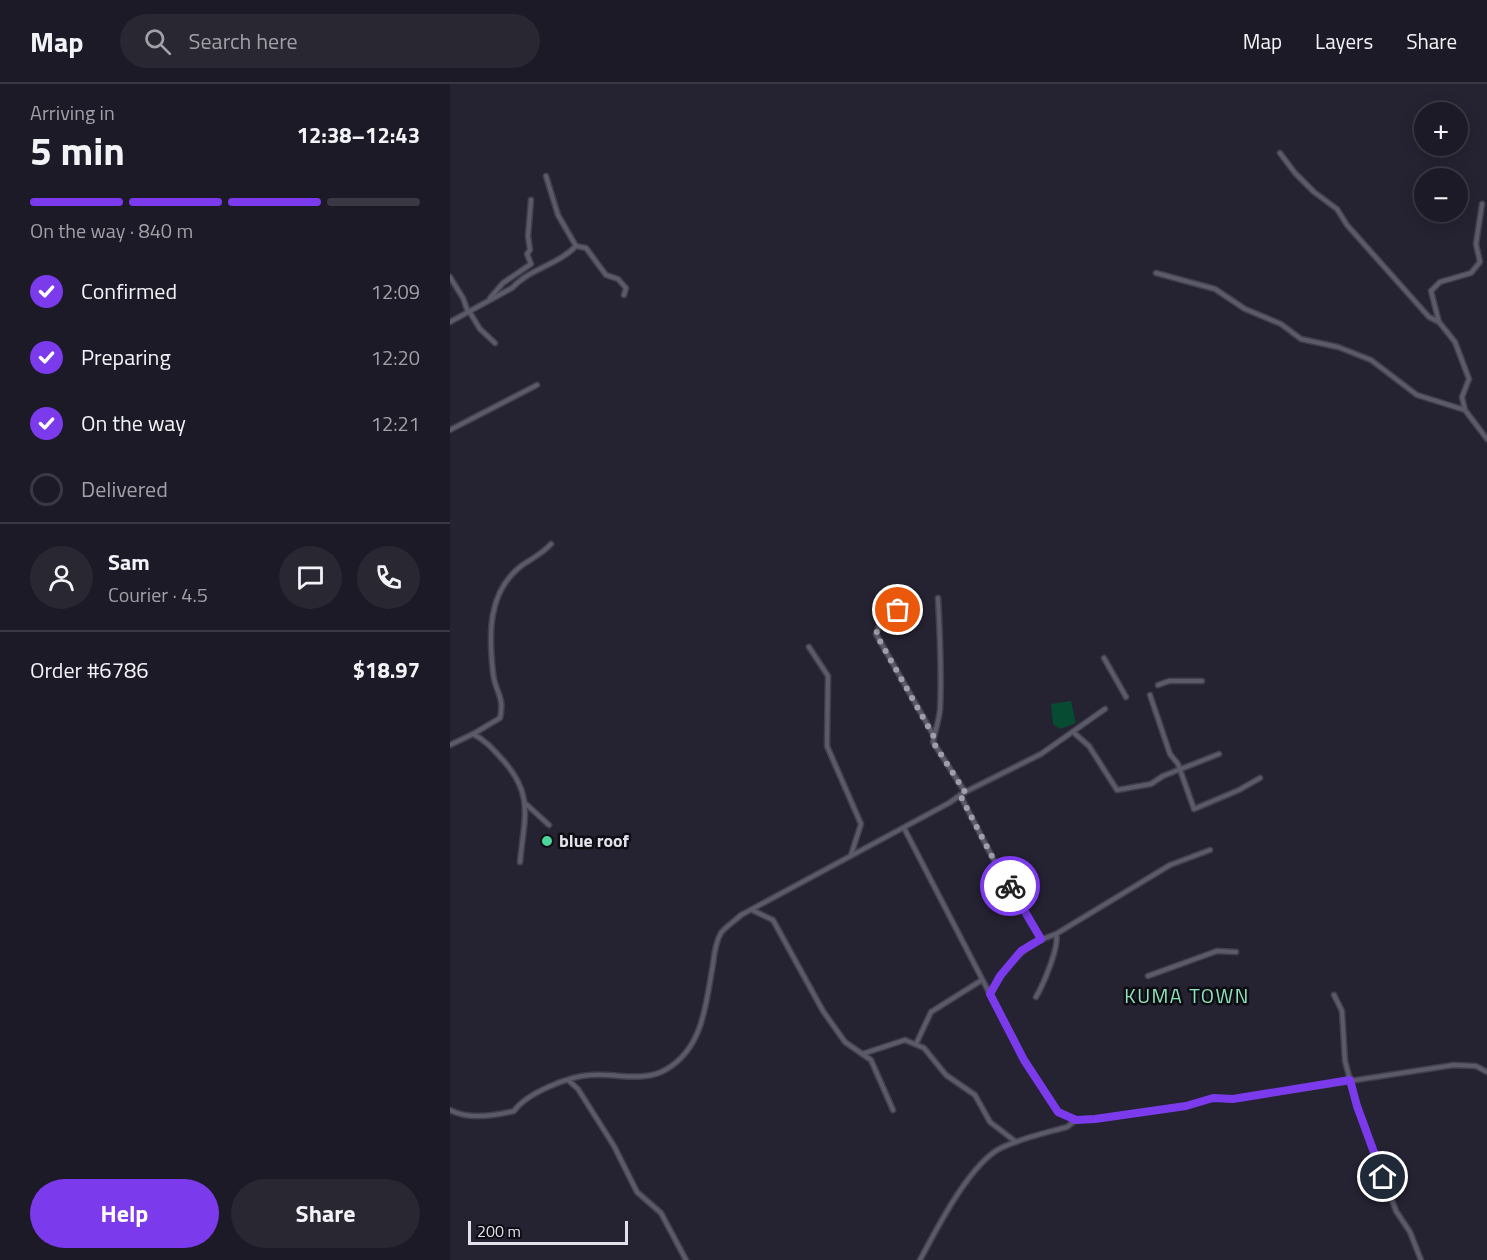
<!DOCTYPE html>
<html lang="en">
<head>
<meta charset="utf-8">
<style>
	body { margin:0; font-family:"Titillium Web",sans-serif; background:#292732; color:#f1f3f6; height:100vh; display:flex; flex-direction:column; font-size:22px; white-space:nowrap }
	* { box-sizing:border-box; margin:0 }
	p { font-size:20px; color:#a0a1a7 }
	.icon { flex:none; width:33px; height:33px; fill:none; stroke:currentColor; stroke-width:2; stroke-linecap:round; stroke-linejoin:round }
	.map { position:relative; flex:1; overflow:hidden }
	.sheet { display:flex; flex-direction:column; background:#1c1a26; width:450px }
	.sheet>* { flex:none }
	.fabs { position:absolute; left:964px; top:18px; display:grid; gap:12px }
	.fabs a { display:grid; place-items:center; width:54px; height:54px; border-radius:50%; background:#1c1a26; box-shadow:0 3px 15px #0003,0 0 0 2px #3a3843; font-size:30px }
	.scale { position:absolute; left:18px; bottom:15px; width:160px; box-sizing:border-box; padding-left:6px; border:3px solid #e2e1eb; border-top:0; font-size:16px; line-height:21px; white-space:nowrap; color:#e2e1eb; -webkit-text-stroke:4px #0e0d14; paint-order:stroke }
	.pin { position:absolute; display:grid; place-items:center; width:51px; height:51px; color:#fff; margin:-26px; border:3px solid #fff; border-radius:50%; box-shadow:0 2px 6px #0007 }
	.courier { position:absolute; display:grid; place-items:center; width:60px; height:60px; margin:-30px; border:4px solid #7c3aed; border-radius:50%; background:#fff; color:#222; box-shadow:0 2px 8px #0007 }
	.summary em { font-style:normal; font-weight:700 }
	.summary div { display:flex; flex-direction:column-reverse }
	.summary { display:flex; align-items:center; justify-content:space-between; height:102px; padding:0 30px }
	h1 { font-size:39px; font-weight:700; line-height:45px }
	.bar { display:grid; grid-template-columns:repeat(4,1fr); gap:9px 6px; align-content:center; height:72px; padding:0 30px }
	.bar i { height:8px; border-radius:4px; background:#3a3843 }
	.bar .selected { background:#7c3aed }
	.bar p { grid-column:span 4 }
	.line { display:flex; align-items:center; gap:15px; padding:0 30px; border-top:2px solid #3a3843 }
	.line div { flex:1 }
	.round { display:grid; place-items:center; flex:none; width:63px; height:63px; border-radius:32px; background:#292732 }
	ol { padding:0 30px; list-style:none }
	li { display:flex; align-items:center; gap:18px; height:66px }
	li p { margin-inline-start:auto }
	li .icon { padding:6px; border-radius:50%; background:#7c3aed; color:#fff; stroke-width:4 }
	li:last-child { color:#a0a1a7 }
	li i { width:33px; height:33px; border:3px solid #3a3843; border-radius:50% }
	.primary-button { display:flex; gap:12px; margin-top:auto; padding:12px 30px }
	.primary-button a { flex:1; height:69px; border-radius:36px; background:#7c3aed; color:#fff; font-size:24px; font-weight:700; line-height:69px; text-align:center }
	.primary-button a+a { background:#292732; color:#f1f3f6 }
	header { display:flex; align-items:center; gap:36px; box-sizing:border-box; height:84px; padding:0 30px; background:#1c1a26; border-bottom:2px solid #3a3843 }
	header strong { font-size:28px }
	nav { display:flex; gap:33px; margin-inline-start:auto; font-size:21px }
	.search { width:420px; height:54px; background:#292732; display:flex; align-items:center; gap:15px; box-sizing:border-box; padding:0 21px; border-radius:33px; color:#a0a1a7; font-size:22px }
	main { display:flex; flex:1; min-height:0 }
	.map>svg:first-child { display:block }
	.green { fill:#074b32 }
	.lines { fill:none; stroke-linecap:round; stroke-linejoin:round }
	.street-casing { stroke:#413f4b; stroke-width:7 }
	.street { stroke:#5b5a6b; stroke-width:4 }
	.done { stroke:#a09eaa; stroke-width:6; stroke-dasharray:0 10.8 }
	.route { stroke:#7c3aed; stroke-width:8 }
	.poi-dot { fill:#4bd49b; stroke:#0e0d14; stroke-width:2 }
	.labels { text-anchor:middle; stroke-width:5; stroke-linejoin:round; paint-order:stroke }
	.poi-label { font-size:18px; font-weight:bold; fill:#e2e1eb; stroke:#0e0d14; text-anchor:start }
	.neighbourhood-label { font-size:20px; letter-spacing:1.5px; fill:#8fe3ba; stroke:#0e0d14 }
</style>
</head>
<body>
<header>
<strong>Map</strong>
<div class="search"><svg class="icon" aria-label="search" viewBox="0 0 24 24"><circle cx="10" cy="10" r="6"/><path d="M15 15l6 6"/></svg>Search here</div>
<nav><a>Map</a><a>Layers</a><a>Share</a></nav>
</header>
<main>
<section class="sheet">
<div class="summary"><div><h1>5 min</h1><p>Arriving in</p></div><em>12:38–12:43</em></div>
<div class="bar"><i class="selected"></i><i class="selected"></i><i class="selected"></i><i></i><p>On the way · 840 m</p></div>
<ol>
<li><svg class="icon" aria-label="check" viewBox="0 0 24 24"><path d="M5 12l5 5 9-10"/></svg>Confirmed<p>12:09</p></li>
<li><svg class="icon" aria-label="check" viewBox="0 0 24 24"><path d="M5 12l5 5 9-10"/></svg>Preparing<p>12:20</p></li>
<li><svg class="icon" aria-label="check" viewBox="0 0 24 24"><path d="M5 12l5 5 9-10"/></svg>On the way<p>12:21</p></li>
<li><i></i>Delivered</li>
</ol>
<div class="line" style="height:108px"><a class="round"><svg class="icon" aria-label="person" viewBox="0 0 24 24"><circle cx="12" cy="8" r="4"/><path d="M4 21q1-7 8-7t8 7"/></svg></a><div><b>Sam</b><p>Courier · 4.5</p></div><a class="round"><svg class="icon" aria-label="chat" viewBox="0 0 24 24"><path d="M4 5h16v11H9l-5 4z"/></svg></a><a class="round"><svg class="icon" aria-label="phone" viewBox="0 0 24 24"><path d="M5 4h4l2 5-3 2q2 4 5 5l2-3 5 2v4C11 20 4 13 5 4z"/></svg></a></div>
<div class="line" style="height:78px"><div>Order #6786</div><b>$18.97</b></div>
<div class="primary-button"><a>Help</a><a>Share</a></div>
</section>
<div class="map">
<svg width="1037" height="1176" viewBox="0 0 1037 1176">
	<rect width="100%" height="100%" fill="#252332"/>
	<path class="green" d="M621,617L626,639L610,645L603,640L601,620Z"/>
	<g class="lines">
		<g class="street-casing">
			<g id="street">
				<path d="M830,69L845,89L864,108L887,125L897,141L979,233L989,238L981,207L990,198L1021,189L1030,178L1026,160L1032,120"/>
				<path d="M96,92L108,131L126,162L136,164L156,191L168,195L176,204L174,211"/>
				<path d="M706,189L765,205L795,225L831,240L851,255L888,263L921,276L967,311L1015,326"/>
				<path d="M0,193L13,214L18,228"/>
				<path d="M40,214L53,199L81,180L77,170L80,166L78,152L81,116"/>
				<path d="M19,227L30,245L45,259"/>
				<path d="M0,238L62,204C79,185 108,181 126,162"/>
				<path d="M989,238L1005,258L1019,295L1012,313L1015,326L1037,355"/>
				<path d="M0,346L87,301"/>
				<path d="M488,514C490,551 492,588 490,626C489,636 485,647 483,658L515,708"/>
				<path d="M463,516L432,535L426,550L484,652"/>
				<path d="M359,563L378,592L377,662L411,740L401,771"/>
				<path d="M654,574L676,613"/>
				<path d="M708,601L719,597H752"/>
				<path d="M700,611L720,670L728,680L744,725L789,706L810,694"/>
				<path d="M623,648L639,662L667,706L701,700L713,692L769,670"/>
				<path d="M23,650L50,634C55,612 45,608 43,589C39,551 37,509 71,482C81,475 92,470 101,460"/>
				<path d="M0,661L23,650C35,656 42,664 51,674C85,710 74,734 70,778"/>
				<path d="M510,711L548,784L591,855"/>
				<path d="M76,720L99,741"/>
				<path d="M454,744L574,976L608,1028L626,1036L645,1035L736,1022L763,1014L782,1015L1004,981L1026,982L1037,988"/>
				<path d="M302,826L323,836L373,927L395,958L421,976L443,1026"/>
				<path d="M698,892L767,867L786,868"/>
				<path d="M540,910C557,880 572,861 606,850L720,781L760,766"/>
				<path d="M884,911L892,927L895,977L907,1022L946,1127L960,1148L971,1176"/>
				<path d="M586,913C593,901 610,862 606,850"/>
				<path d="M466,960L481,928L532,896"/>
				<path d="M412,970L455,956L474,964L496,991L525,1011L540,1038L566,1058"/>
				<path d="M118,996L128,1005L164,1062L187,1108L211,1129L236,1176"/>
				<path d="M0,1026C19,1036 44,1032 64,1027C77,1009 119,992 141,991C167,989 194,999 217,985C254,963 256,918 263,880C264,871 266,857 271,849C275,843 285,837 291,831L499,719L515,708L591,670L655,625"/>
				<path d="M470,1176C486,1146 520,1079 551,1064C571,1054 595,1049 617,1043L626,1036"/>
			</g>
		</g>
		<use href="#street" class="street"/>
	</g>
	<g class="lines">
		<path class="done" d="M448,526L432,535L426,550L484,653L483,658L515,708L510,711L548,784L560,802"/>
		<path class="route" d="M560,802L591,855L571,867L550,892L540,910L574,976L608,1028L626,1036L645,1035L736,1022L763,1014L783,1015L900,996L907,1022L933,1093"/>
	</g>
	<circle class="poi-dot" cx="97" cy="757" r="6"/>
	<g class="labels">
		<g class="poi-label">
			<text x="109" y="763">blue roof</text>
		</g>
		<g class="neighbourhood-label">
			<text x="737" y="919">KUMA TOWN</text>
		</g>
	</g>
</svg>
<div class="fabs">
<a>+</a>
<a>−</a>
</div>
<div class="scale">200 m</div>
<div class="pin" style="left:448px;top:526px;background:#ea580c"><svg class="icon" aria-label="bag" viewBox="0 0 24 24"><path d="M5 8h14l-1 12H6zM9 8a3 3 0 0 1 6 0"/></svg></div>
<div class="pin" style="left:933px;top:1093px;background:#1f2937"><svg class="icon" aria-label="home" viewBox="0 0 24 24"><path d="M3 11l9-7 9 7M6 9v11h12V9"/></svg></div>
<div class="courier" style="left:560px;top:802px"><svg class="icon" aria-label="bike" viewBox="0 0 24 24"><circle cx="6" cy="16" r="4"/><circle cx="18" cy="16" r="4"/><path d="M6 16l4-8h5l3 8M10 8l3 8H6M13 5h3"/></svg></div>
</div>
</main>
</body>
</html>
